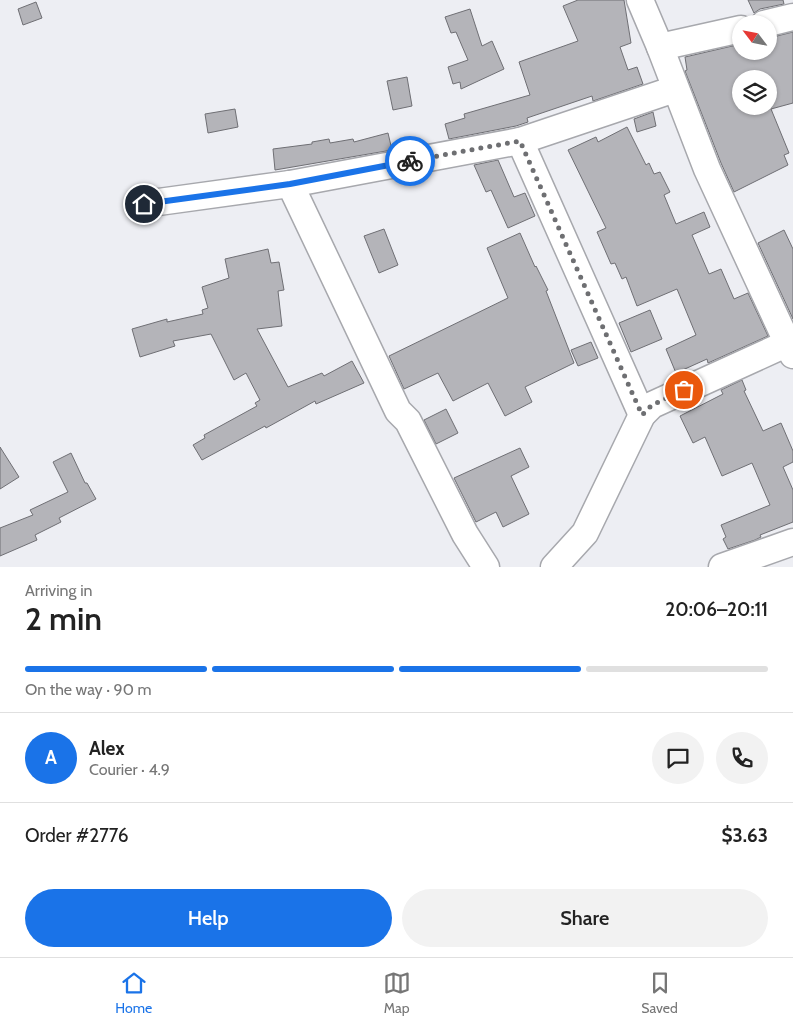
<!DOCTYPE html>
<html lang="en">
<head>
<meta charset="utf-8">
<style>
	body { margin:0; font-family:Cabin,sans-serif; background:#f2f2f2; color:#222; height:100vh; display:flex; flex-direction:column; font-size:19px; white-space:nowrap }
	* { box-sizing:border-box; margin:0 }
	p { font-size:16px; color:#767676 }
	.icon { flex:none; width:28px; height:28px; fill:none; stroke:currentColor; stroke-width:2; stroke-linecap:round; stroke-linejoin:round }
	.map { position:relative; height:567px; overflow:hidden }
	.panel { display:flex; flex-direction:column; background:#fff; flex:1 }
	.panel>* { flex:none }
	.needle { width:32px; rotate:302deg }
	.tools { position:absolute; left:732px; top:15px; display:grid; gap:10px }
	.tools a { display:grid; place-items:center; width:45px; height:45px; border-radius:50%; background:#fff; box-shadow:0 1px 4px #0004; font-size:25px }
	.pin { position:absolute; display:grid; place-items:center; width:42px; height:42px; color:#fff; margin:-21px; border:2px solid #fff; border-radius:50%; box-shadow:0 1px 5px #0007 }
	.courier { position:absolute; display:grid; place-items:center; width:50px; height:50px; margin:-25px; border:4px solid #1a73e8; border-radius:50%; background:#fff; color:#222; box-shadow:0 1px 6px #0007 }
	.overview em { font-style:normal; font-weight:600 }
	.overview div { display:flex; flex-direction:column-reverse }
	.overview { display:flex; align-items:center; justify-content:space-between; height:85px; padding:0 25px }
	h1 { font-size:32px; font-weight:600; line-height:38px }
	.bar { display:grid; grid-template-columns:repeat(4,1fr); gap:8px 5px; align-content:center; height:60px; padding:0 25px }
	.bar i { height:6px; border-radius:4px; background:#e0e0e0 }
	.bar .active { background:#1a73e8 }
	.bar p { grid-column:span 4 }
	.line { display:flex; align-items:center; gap:12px; padding:0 25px; border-top:1px solid #e0e0e0 }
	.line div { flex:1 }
	.round { display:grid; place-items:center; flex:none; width:52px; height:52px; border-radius:26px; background:#f2f2f2 }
	.button { display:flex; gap:10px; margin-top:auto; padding:10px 25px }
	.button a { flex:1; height:58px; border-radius:30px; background:#1a73e8; color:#fff; font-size:20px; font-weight:600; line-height:58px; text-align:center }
	.button a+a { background:#f2f2f2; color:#222 }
	.dock { display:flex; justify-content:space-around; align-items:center; height:70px; border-top:1px solid #e0e0e0; background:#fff; font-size:14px; color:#767676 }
	.dock a { display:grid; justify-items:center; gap:2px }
	.dock .active { color:#1a73e8 }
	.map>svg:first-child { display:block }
	.building { fill:#b4b4b9; stroke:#6f6f74; fill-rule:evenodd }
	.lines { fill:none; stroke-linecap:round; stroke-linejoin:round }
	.minor-casing { stroke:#a7a8ad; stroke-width:29 }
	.minor { stroke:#fff; stroke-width:26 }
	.done { stroke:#6e6f72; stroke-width:5; stroke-dasharray:0 9 }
	.route { stroke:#1a73e8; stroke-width:6 }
</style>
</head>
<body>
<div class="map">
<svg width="793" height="567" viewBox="0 0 793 567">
	<rect width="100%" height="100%" fill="#edeef3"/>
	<g class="building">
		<path d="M578,0H624L631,43L620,47L628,70L637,67L643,84L593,101L592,96L527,118L528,122L516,126L449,139L445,124L465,118L464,114L530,95L519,62L578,41L563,6Z"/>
		<path d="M748,0H783L784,4L760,9L754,13Z"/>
		<path d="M36,2L42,18L23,25L18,9Z"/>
		<path d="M470,9L482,46L492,41L504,69L461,89L460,82L453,84L448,67L468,60L456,32L451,33L445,17Z"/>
		<path d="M793,32V103L771,109L789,153L784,155L788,165L734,192L721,163L685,71L687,70L685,57L741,44V51H769V38ZM741,79H769V106H741Z"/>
		<path d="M407,77L412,106L393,110L387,81Z"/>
		<path d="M235,109L238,127L208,133L205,114Z"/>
		<path d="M653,112L656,126L637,132L634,119Z"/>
		<path d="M627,127L646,165L649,163L654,174L660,172L670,192L664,195L676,224L704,212L710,227L692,235L709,274L721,269L734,299L748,293L768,336L708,363L707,359L676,373L666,349L696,335L677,289L637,306L626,277L622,279L615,263L611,264L597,232L606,228L568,150L596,137L598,142Z"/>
		<path d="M388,133L392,150L275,170L273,149L312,144V142L329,139L330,143L353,139L354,142Z"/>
		<path d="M498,160L514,197L525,193L535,216L508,228L491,190L486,192L474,165Z"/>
		<path d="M384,229L398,265L379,273L364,236Z"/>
		<path d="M784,230L793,249V319L758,243Z"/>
		<path d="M520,233L535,267L536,266L548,290L546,291L574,363L525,387L532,402L505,416L488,383L453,401L438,373L404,389L389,356L508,298L487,248Z"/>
		<path d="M268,249L271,263L279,262L284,290L278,291L282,326L257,329L288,387L322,373L324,376L352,361L364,383L316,404L315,401L266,428L265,426L202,460L193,445L205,438L204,435L257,406L255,403L260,400L246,373L234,380L211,334L173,341L175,346L140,357L132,329L167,319V322L203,314L202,310L208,308L202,287L229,278L225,259Z"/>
		<path d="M650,310L662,339L631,352L619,323Z"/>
		<path d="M591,342L598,358L578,366L571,350Z"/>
		<path d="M742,380L746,390L744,391L763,431L781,423L793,451V462L783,467L793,490V522L760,535L761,537L755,540L728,549L723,539L726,537L721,525L770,505L752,463L722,476L705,437L693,443L680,416L723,394L721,390Z"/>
		<path d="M446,409L458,433L436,444L424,420Z"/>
		<path d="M0,447L19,477L0,489Z"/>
		<path d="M520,448L529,467L511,476L529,514L503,527L496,512L476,522L454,478Z"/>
		<path d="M71,453L85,483H87L96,499L59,518L61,522L35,535L37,540L0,556V528L33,515L30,510L68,492L53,462Z"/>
	</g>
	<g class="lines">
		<g class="minor-casing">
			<g id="minor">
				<path d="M640,0L660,47L707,169L793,355"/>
				<path d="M764,24L793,17"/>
				<path d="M660,47L741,29"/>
				<path d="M520,141L642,415"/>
				<path d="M290,184L398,411L408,421L465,534L486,567"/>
				<path d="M144,204L290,184L520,141L675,89"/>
				<path d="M554,567L585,533L642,415L652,405L788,343"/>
				<path d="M722,567L793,542"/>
			</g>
		</g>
		<use href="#minor" class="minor"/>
	</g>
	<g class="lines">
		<path class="done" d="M410,161L520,141L642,415L652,405L684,390"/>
		<path class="route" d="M144,204L290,184L410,161"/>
	</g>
</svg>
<div class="tools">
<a><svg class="needle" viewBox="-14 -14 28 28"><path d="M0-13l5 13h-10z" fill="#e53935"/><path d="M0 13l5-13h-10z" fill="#767676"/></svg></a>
<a><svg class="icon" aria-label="layers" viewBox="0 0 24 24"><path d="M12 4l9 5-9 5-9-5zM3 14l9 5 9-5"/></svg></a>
</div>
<div class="pin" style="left:684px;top:390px;background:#ea580c"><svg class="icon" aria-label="bag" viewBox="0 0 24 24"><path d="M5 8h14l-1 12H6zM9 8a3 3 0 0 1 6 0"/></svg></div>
<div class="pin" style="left:144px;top:204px;background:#1f2937"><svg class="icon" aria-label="home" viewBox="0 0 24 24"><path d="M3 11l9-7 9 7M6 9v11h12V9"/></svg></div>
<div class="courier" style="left:410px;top:161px"><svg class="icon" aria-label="bike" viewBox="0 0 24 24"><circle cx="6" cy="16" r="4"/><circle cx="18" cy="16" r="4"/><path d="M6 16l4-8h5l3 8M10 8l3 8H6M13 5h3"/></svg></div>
</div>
<section class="panel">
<div class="overview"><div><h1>2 min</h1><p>Arriving in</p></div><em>20:06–20:11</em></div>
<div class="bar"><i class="active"></i><i class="active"></i><i class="active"></i><i></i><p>On the way · 90 m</p></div>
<div class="line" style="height:90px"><b class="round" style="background:#1a73e8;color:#fff">A</b><div><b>Alex</b><p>Courier · 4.9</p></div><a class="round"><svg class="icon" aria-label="chat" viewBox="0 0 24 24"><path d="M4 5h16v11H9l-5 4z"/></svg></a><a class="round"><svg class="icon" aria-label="phone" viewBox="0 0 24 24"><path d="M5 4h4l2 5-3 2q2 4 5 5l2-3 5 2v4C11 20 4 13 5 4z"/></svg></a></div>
<div class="line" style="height:65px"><div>Order #2776</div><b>$3.63</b></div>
<div class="button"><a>Help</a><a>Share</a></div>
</section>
<nav class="dock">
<a class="active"><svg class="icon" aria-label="home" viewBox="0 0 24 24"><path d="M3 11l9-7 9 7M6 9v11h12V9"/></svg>Home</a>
<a><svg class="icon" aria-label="map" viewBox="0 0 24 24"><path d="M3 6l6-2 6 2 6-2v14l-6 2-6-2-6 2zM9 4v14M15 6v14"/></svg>Map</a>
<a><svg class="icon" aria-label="saved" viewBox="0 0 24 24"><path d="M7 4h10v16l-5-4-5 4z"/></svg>Saved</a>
</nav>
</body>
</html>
